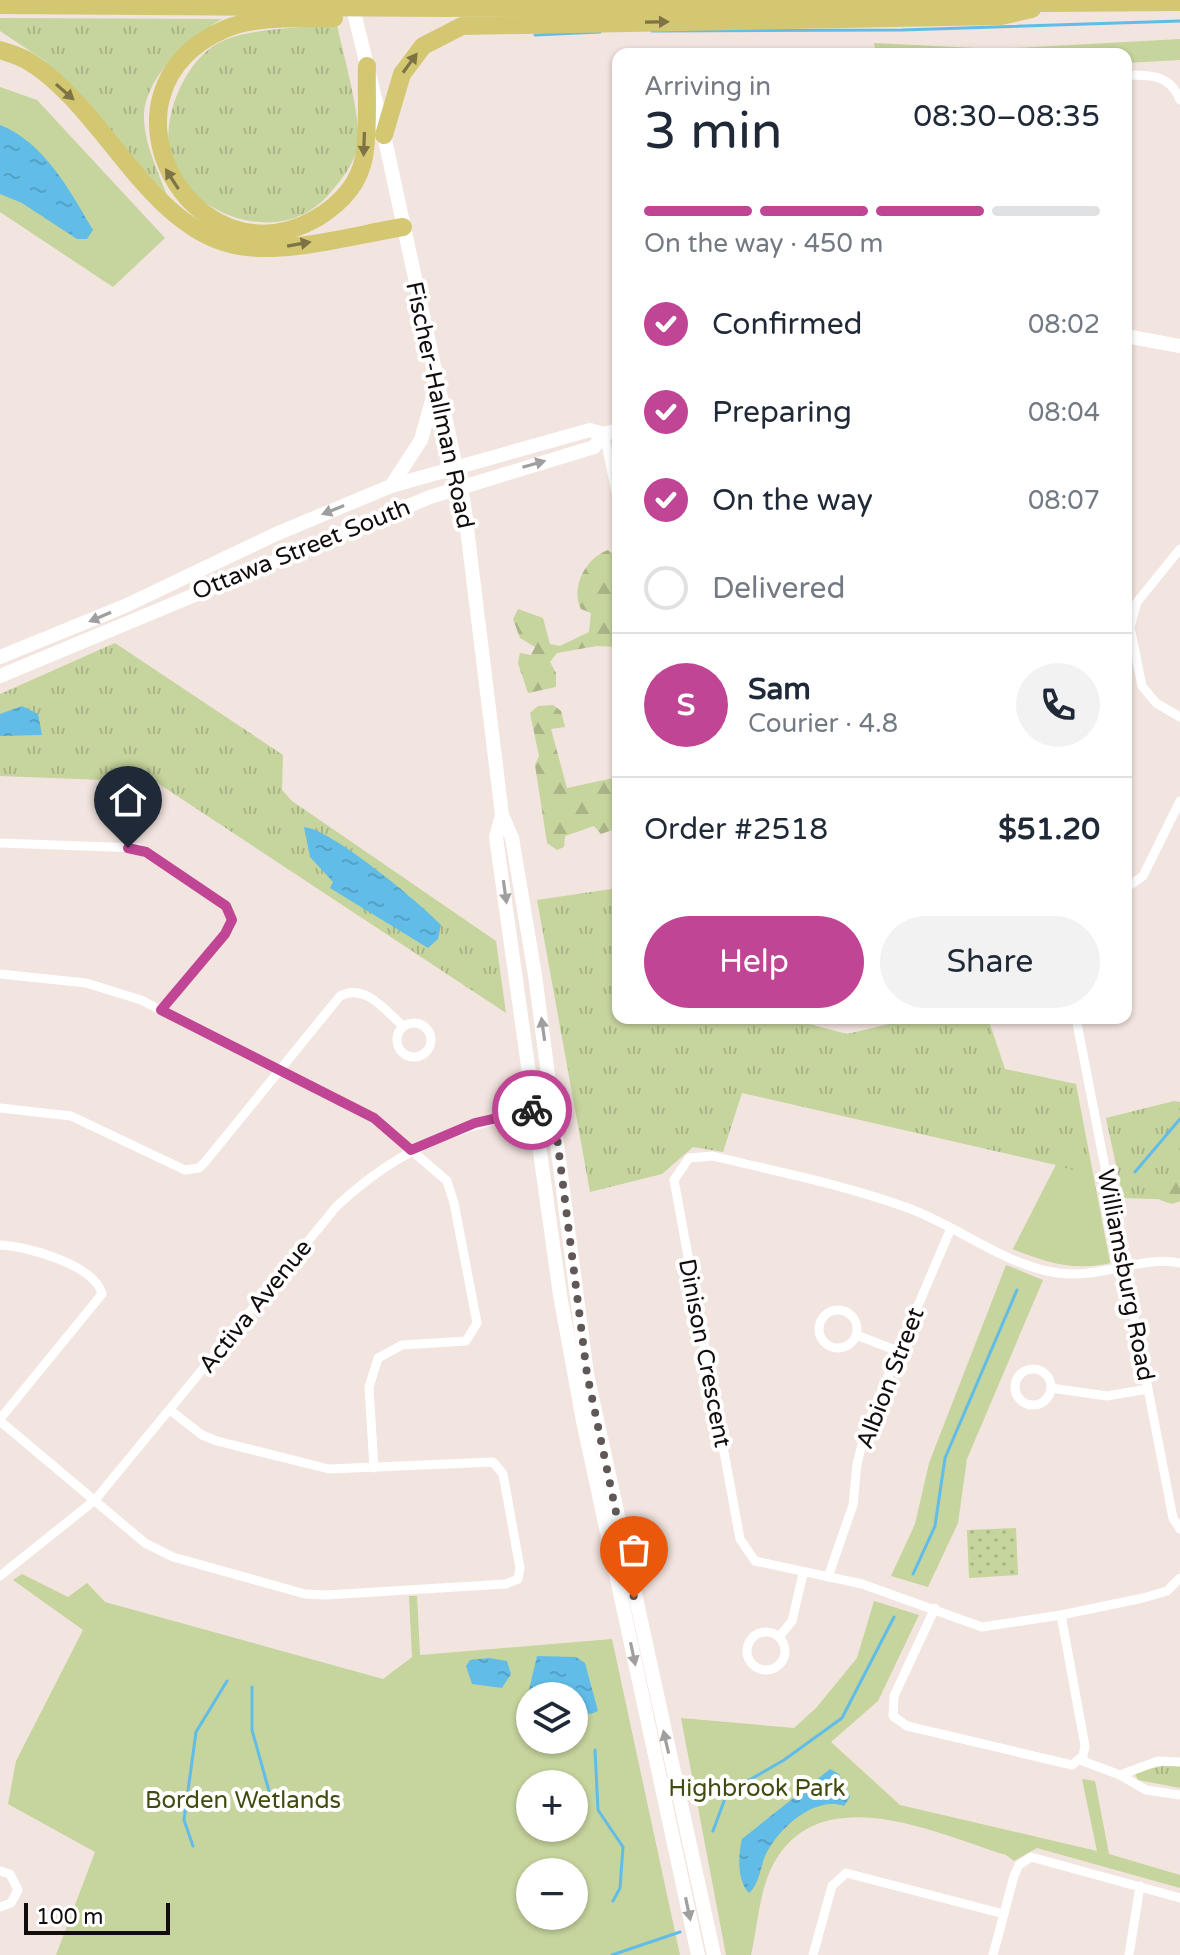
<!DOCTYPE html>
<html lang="en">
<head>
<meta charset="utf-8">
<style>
	body { margin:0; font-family:"Varela Round",sans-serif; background:#f2f2f3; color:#1f2937; height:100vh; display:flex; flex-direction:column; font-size:30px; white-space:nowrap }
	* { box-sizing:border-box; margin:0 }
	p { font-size:26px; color:#747a83 }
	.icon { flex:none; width:44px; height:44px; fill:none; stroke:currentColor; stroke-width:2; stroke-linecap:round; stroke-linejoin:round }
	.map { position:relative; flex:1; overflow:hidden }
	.side { position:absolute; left:612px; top:48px; width:520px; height:976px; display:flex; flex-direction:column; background:#fff; border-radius:16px; box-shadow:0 2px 6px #0004 }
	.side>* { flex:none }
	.tools { position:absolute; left:516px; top:1682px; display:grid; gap:16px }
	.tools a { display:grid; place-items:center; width:72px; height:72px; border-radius:50%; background:#fff; box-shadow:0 2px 6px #0004; font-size:40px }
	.scale { position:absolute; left:24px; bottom:20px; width:146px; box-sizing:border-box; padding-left:8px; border:4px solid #120d0c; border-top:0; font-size:22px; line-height:28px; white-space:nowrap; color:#120d0c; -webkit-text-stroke:6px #fff; paint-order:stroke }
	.pin { position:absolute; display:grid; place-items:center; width:68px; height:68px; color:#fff; margin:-82px -34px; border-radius:50% 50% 50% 0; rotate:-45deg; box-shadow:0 0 8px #0007 }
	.pin .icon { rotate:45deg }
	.courier { position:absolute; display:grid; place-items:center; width:80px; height:80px; margin:-40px; border:6px solid #c14595; border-radius:50%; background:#fff; color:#222; box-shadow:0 2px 10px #0007 }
	.summary em { font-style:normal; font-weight:600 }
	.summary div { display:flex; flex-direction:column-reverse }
	.summary { display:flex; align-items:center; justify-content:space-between; height:136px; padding:0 32px }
	h1 { font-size:52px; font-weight:600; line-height:60px }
	.bar { display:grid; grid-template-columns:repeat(4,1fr); gap:12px 8px; align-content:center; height:96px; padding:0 32px }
	.bar i { height:10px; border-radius:6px; background:#e0e1e3 }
	.bar .selected { background:#c14595 }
	.bar p { grid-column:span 4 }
	.line { display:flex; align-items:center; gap:20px; padding:0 32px; border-top:2px solid #e0e1e3 }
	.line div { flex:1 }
	.round { display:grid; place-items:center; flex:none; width:84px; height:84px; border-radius:42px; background:#f2f2f3 }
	ol { padding:0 32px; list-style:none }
	li { display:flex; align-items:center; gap:24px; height:88px }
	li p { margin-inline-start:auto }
	li .icon { padding:8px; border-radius:50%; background:#c14595; color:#fff; stroke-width:4 }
	li:last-child { color:#747a83 }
	li i { width:44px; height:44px; border:4px solid #e0e1e3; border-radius:50% }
	.action { display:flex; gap:16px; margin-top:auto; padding:16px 32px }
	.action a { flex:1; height:92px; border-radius:48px; background:#c14595; color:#fff; font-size:32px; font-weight:600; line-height:92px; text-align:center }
	.action a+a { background:#f2f2f3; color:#1f2937 }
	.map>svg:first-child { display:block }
	.grass { fill:url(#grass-tufts) }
	.forest { fill:url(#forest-firs) }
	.park { fill:#c6d49d; fill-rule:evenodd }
	.garden { fill:url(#garden-dots) }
	.water { fill:url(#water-ripples) }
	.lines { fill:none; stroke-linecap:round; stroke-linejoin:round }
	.stream { stroke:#61bde8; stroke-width:3 }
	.minor { stroke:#fff; stroke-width:9 }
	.secondary { stroke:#fff; stroke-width:14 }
	.motorway { stroke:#d4c772; stroke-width:18 }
	.oneway { fill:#7d7344 }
	.oneway2 { fill:#a09e9e }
	.done { stroke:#605856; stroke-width:8; stroke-dasharray:0 14.4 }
	.route { stroke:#c14595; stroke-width:10 }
	.labels { text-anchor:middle; stroke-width:8; stroke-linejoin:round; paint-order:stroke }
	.street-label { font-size:24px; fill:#120d0c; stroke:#fff }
	.park-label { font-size:24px; fill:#414c10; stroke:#fff }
</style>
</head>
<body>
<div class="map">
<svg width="1180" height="1955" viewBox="0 0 1180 1955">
	<defs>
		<pattern id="grass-tufts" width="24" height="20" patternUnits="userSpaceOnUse" patternTransform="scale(2)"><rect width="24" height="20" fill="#c6d49d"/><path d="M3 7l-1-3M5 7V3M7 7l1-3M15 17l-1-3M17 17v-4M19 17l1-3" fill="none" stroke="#a9b586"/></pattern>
		<pattern id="forest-firs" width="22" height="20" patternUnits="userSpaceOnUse" patternTransform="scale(2)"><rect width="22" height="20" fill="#c6d49d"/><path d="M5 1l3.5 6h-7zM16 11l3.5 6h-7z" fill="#a9b586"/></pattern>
		<pattern id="garden-dots" width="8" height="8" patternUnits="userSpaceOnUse" patternTransform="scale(2)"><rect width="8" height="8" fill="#c6d49d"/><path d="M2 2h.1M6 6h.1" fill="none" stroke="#a9b586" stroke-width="1.8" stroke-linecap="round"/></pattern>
		<pattern id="water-ripples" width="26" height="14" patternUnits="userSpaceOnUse" patternTransform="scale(2)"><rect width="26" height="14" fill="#61bde8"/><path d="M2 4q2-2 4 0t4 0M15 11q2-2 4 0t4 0" fill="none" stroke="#53a1c6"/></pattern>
	</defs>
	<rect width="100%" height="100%" fill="#f2e4df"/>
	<g class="grass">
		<path d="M0,18L222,19C190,38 144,76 144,118C144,142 158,172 167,195L45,61L0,31Z"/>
		<path d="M337,25C343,53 360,113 358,139C358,159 343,178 331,192C292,239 226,227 186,187C150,151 174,74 212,47C240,27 303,28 337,25Z"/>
		<path d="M115,643L283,755L282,790L292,801L496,941L506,1013L156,782L0,776V694Z"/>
		<path d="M618,888V1018H787L847,1034L914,1018H988L1005,1069L1076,1084L1110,1263C1073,1271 1048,1262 1013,1249L1056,1165L742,1093L723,1152L693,1147L662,1174L590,1192L537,900Z"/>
		<path d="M1174,1101L1180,1102V1200L1123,1198L1106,1118Z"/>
		<path d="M1174,1764L1180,1766V1788L1138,1780L1135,1774L1137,1771Z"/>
	</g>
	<g class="forest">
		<path d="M608,550L618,559V656L616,647L597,646L557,653L550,662L556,673V687L528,693L518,663L520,653L531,655L535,647L520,638L513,619L518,609L543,618L550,644L560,646L589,632L591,613L581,609C570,587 586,558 608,550Z"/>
		<path d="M553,705L561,711L565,727L551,729L567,788L618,777V828L601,834L594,826L565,836L564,847L557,850L547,843L535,765L539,756L530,713L538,706Z"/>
		<path d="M1180,1157V1201L1172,1204L1160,1200L1158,1191Z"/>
	</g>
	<g class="park">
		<path d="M1180,39V60L1126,63V54H876L874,43L996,49Z"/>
		<path d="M0,87L37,100L165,238L113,287L0,212Z"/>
		<path d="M1056,1165L1093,1176L1110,1263C1073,1271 1048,1263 1013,1249Z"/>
		<path d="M1006,1265L1043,1280L967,1459L958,1523L928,1587L891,1576L915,1524L929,1463Z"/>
		<path d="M22,1574L68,1597L87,1583L105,1602L383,1679L412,1657L409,1596H417L420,1655L612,1639L680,1955H56L95,1852L8,1804L16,1761L83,1630L13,1580ZM530,1696H574V1740H530ZM530,1784H574V1828H530ZM530,1872H574V1916H530Z"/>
		<path d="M874,1601L919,1615L878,1701L831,1742L900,1805L1097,1851L1082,1779L1095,1781L1109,1854L1180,1875V1888L1037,1848L1014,1861L1006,1855C933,1832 814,1775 770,1871C759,1896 757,1929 751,1955H726L681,1718L794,1728L816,1708L857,1658Z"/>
	</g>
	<path class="garden" d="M1016,1528L1018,1575L969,1578L967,1530Z"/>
	<g class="water">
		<path d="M0,125C44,142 70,191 93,230L87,239H77L22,203L0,194Z"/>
		<path d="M22,706L38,714L42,735L0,736V714Z"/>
		<path d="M304,827C331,829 419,902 441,925L438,939L428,948L330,888L333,882L310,857Z"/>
		<path d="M537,1656L576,1657L585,1663L598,1711L591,1714L574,1709V1696L528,1694Z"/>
		<path d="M489,1658L507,1661L511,1674L502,1688L472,1684L466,1666L470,1660Z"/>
		<path d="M830,1769L839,1774L850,1797L844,1806C814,1796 780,1828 767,1852C760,1865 760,1884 749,1893C737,1881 738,1855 742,1839Z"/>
	</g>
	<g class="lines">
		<g class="stream">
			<path d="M652,31L902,30L1180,21"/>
			<path d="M535,35L600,32"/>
			<path d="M1135,1172L1180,1119"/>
			<path d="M913,1574L935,1526L945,1458L1017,1290"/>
			<path d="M252,1687V1730L269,1791"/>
			<path d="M595,1750L598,1810L623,1847L620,1888L613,1901"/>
			<path d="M713,1831L727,1793L784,1760L842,1718L894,1617"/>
			<path d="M193,1846L184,1820L196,1732L227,1681"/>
			<path d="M612,1955L680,1932"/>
		</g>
		<g class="minor">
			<path d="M1126,75C1150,75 1170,74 1180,100"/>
			<path d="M604,434L618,502"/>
			<path d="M1180,549L1137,602L1130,627L1142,686L1156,703L1180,717"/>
			<path d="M0,843L138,848L226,906L232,920L230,927L161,1010"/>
			<path d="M1126,888L1143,876L1180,801"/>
			<path d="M0,974L86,983L141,1000L374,1118L447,1181L454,1203L477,1323L466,1341L402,1345L378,1358L369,1387L374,1468"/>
			<path d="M1076,1018L1173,1518L1180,1529"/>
			<circle cx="414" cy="1040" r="17"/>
			<path d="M0,1108L71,1116L185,1170L199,1168L205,1162L340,996C365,983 385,1010 403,1026"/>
			<path d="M0,1245C27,1246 95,1265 102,1294L0,1419"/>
			<path d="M1180,1263C1140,1254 1097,1283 1047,1271C998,1260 955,1225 908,1208C846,1185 778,1172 713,1156L689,1158L674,1180L740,1539L755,1561L862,1584L982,1627L1061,1615L1143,1598L1167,1591L1180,1578"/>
			<circle cx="838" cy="1329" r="19"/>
			<path d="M856,1335L898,1351"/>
			<circle cx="1033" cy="1387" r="18"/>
			<path d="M1051,1388L1107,1396L1148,1389"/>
			<path d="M0,1421L145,1543L173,1557L305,1594L326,1595L506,1584L518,1579L520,1568L503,1474L493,1462L329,1469L217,1441L202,1435L170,1410"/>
			<path d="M0,1576L95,1500L336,1207C402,1144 465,1124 553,1106"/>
			<path d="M828,1577L853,1505L857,1464L866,1428L951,1228"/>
			<path d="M935,1608L894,1696L893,1716L907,1726L1072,1765L1083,1756L1085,1746L1061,1615"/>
			<circle cx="766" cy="1651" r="19"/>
			<path d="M779,1637L792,1621L803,1574"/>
			<path d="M1080,1760L1120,1775L1146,1790L1180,1795"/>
			<path d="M1120,1775L1158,1761L1180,1762"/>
			<path d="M0,1871L10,1874L18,1890L11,1903L0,1907"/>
			<path d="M813,1955L832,1886L846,1873L1004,1914"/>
			<path d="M993,1955L1014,1876L1019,1865L1031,1857L1180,1898"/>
			<path d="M1129,1955L1140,1886"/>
		</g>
		<g class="secondary">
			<path d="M351,0L384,135L464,504L502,815L512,838L535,975L587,1374L714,1955"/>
			<path d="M1126,336L1180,346"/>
			<path d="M391,486L421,440L435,390"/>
			<path d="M0,657L125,606L276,534L391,486L590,430L604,434L618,430"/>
			<path d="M0,676L430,497L594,447L604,434"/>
			<path d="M502,815L496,837L560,1295L583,1421L698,1955"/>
		</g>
		<g class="motorway">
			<path d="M0,5L447,8L1180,2"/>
			<path d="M334,18C299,19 258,15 225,29C83,91 192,290 317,218C340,204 359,185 364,157C369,128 366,95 367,66"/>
			<path d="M0,50C9,53 20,56 28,61C102,105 147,226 234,245C282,256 354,235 403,227"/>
			<path d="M384,135L402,74L423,46L462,26L1001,16L1032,9"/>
		</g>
	</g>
	<defs><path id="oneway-solid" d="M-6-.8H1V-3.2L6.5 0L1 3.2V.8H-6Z" transform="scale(2)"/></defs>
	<g class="oneway">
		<use href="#oneway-solid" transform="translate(657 22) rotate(-1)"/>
		<use href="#oneway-solid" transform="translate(410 63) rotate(-54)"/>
		<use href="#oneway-solid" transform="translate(65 92) rotate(41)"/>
		<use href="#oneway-solid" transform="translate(364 144) rotate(92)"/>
		<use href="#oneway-solid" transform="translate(172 179) rotate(-123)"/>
		<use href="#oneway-solid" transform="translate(299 244) rotate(-10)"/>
	</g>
	<g class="oneway2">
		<use href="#oneway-solid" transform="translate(534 464) rotate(-16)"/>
		<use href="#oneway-solid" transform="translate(333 510) rotate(158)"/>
		<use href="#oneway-solid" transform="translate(100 617) rotate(157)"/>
		<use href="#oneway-solid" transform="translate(505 892) rotate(82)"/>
		<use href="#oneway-solid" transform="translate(543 1029) rotate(-98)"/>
		<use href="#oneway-solid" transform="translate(633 1654) rotate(78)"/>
		<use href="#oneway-solid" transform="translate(666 1742) rotate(-103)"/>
		<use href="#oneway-solid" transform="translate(688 1909) rotate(78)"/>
	</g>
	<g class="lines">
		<path class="done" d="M532,1110L553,1106L587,1374L634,1598"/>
		<path class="route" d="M128,848L146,852L226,906L232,920L225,934L161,1010L374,1118L411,1150L475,1123L532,1110"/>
	</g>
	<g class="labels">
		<g class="street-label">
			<text transform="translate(440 405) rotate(78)" y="8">Fischer-Hallman Road</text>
			<text transform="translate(301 549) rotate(-22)" y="8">Ottawa Street South</text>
			<text transform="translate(1126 1275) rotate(79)" y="8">Williamsburg Road</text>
			<text transform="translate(255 1306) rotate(-51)" y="8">Activa Avenue</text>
			<text transform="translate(705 1353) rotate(79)" y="8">Dinison Crescent</text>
			<text transform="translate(890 1378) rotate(-69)" y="8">Albion Street</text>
		</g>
		<g class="park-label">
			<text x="757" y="1796">Highbrook Park</text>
			<text x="243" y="1808">Borden Wetlands</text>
		</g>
	</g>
</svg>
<div class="tools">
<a><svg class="icon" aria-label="layers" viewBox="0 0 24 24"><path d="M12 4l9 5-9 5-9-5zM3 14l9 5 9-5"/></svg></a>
<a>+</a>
<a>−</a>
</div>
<div class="scale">100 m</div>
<div class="pin" style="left:634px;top:1598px;background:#ea580c"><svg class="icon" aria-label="bag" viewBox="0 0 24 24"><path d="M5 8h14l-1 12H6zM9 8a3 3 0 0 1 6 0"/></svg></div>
<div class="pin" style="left:128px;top:848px;background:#1f2937"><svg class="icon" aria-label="home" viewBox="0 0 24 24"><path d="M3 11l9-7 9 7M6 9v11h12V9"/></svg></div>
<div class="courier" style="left:532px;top:1110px"><svg class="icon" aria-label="bike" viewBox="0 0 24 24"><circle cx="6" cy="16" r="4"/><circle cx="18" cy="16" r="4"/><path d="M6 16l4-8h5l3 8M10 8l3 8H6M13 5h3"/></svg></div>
<section class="side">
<div class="summary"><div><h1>3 min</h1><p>Arriving in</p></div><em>08:30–08:35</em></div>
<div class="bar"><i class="selected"></i><i class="selected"></i><i class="selected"></i><i></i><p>On the way · 450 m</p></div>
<ol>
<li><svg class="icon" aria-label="check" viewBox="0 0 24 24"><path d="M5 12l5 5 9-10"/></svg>Confirmed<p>08:02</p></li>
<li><svg class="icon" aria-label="check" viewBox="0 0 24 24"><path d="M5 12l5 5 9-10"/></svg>Preparing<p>08:04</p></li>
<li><svg class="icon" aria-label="check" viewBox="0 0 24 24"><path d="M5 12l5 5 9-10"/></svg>On the way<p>08:07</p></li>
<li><i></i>Delivered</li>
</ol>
<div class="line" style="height:144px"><b class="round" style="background:#c14595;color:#fff">S</b><div><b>Sam</b><p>Courier · 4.8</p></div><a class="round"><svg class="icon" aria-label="phone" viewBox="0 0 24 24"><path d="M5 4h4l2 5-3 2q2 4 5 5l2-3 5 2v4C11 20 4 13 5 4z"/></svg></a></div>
<div class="line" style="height:104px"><div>Order #2518</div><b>$51.20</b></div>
<div class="action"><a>Help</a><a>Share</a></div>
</section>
</div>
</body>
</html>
